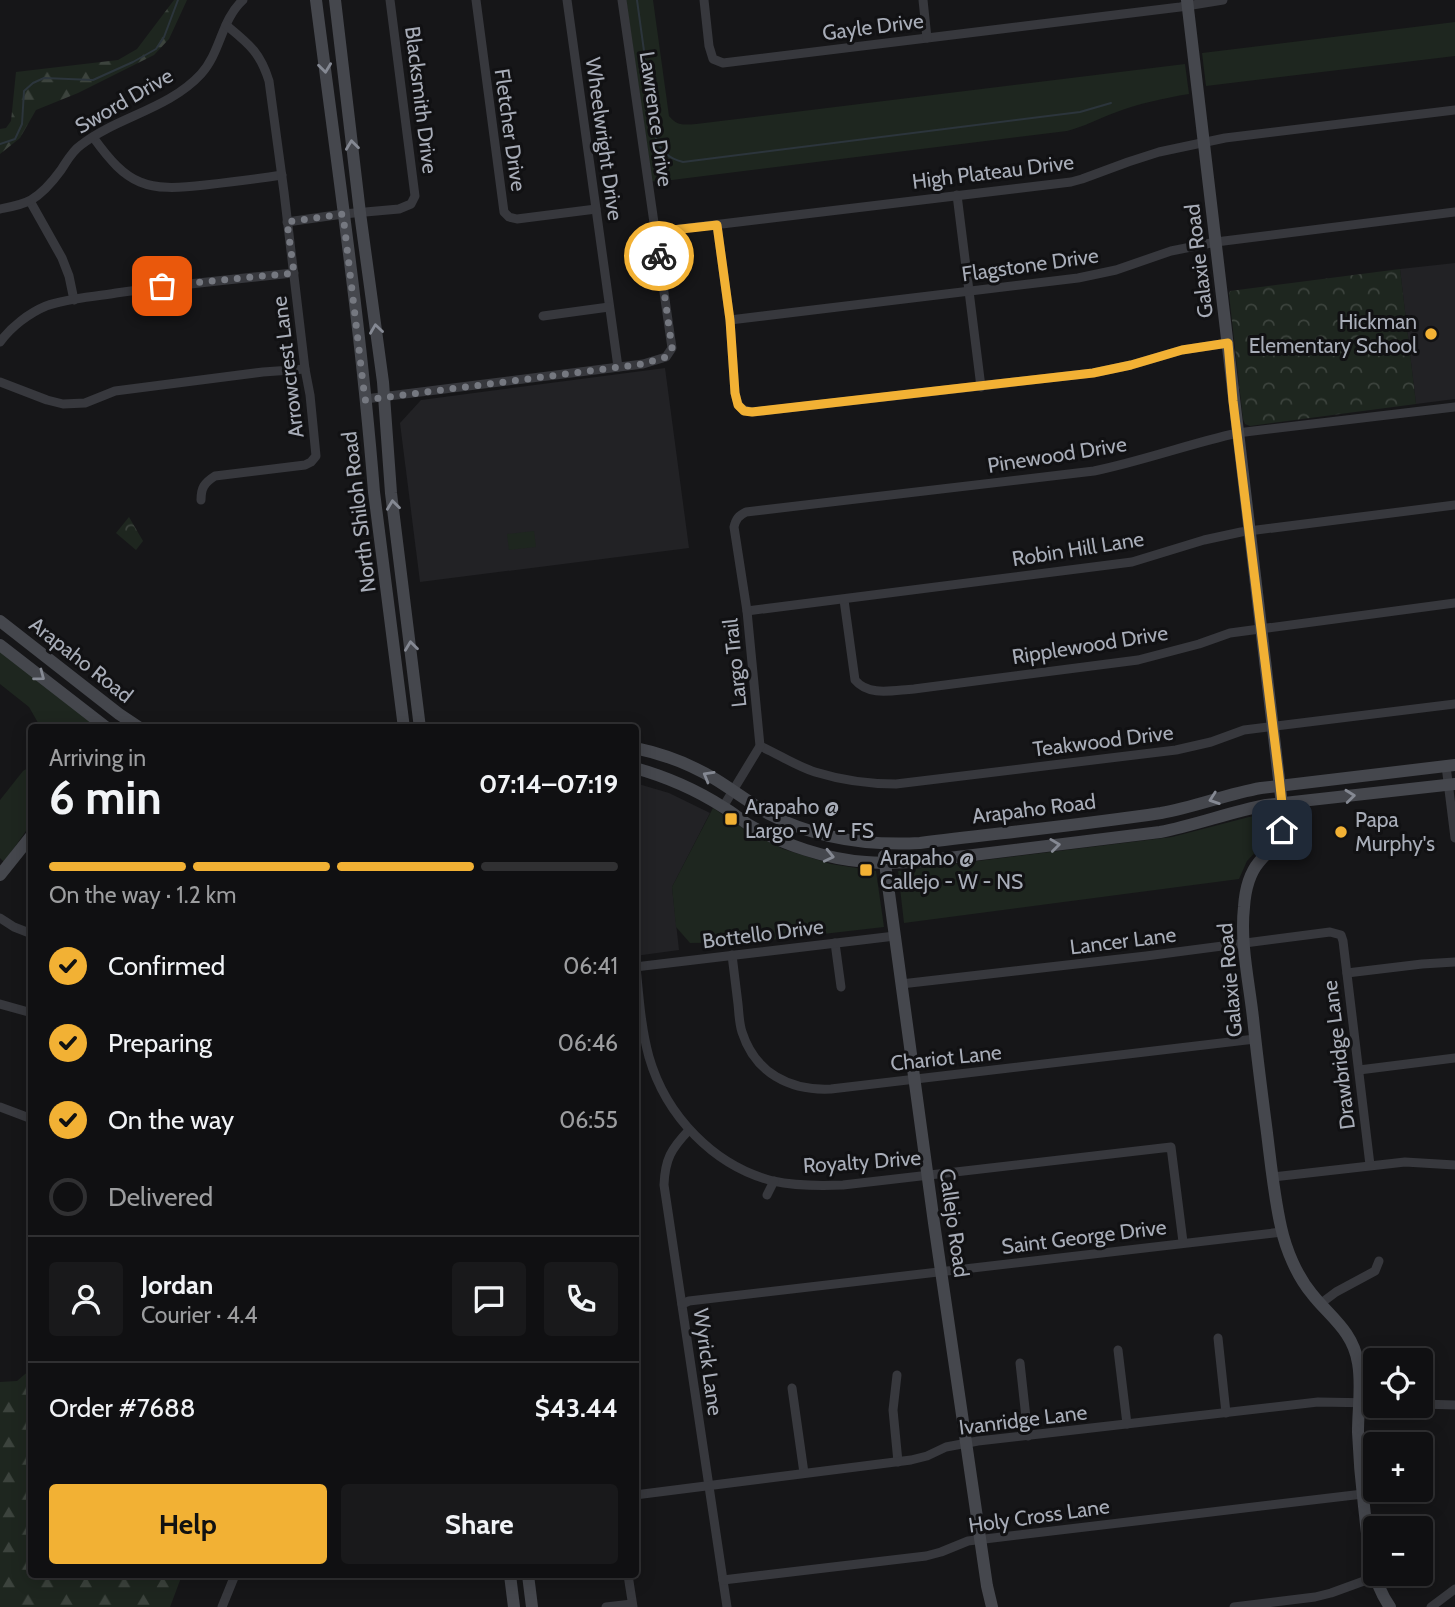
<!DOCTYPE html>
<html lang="en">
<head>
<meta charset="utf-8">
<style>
	body { margin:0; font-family:Cabin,sans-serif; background:#19191b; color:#f1f3f6; height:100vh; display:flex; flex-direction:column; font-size:26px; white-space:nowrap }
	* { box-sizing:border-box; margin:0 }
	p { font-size:23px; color:#9c9d9f }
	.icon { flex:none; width:38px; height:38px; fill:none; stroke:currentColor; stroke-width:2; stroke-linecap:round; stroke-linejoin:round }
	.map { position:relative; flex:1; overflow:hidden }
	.details { position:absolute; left:28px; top:724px; width:611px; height:854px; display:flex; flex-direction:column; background:#101012; border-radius:7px; box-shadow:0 4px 18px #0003,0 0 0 2px #303032 }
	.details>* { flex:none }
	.tools { position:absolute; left:1363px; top:1348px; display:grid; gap:14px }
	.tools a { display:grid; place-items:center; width:70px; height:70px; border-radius:7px; background:#101012; box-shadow:0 4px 18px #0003,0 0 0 2px #303032; font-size:35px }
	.pin { position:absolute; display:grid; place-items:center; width:60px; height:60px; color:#fff; margin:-30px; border-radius:14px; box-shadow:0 4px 10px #0006 }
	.courier { position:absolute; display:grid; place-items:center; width:70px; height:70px; margin:-35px; border:5px solid #f2b134; border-radius:50%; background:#fff; color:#222; box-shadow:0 2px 9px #0007 }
	.overview em { font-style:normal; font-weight:700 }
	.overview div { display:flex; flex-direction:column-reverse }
	.overview { display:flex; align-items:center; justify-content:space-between; height:119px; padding:0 21px }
	h1 { font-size:46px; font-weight:700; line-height:52px }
	.bar { display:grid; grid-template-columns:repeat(4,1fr); gap:10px 7px; align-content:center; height:84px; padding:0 21px }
	.bar i { height:9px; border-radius:5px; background:#303032 }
	.bar .active { background:#f2b134 }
	.bar p { grid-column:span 4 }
	.line { display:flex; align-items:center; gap:18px; padding:0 21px; border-top:2px solid #303032 }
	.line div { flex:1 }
	.round { display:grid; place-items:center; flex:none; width:74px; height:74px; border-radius:7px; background:#19191b }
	ol { padding:0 21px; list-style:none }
	li { display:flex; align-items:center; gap:21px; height:77px }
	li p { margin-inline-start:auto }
	li .icon { padding:7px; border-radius:50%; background:#f2b134; color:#111; stroke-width:4 }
	li:last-child { color:#9c9d9f }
	li i { width:38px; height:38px; border:4px solid #303032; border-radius:50% }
	.primary-button { display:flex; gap:14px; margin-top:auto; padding:14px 21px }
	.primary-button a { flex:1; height:80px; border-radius:7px; background:#f2b134; color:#111; font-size:28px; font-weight:700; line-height:80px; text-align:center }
	.primary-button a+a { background:#19191b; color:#f1f3f6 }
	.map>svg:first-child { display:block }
	.built { fill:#222225 }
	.grass { fill:#1e261f }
	.forest { fill:url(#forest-firs) }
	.park { fill:url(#park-crowns) }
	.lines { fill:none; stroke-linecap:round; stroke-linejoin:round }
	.stream { stroke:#2c353c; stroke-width:2 }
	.street { stroke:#37383d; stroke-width:9 }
	.secondary { stroke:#45474d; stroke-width:12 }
	.oneway { stroke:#858993 }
	.done { stroke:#757880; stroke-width:7; stroke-dasharray:0 12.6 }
	.route { stroke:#f2b134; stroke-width:9 }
	.poi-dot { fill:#f2b134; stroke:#111113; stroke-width:2.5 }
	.labels { text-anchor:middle; stroke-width:6; stroke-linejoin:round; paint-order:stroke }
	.street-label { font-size:21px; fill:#a8adb8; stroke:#111113 }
	.poi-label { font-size:21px; fill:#a8adb8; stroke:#111113; text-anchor:start }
</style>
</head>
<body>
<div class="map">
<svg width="1455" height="1607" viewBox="0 0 1455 1607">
	<defs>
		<pattern id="forest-firs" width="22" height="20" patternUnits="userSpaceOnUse" patternTransform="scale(1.75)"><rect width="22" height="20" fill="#1e261f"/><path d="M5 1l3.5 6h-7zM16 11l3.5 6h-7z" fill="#3c433d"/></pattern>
		<pattern id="park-crowns" width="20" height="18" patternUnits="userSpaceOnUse" patternTransform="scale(1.75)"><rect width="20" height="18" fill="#1e261f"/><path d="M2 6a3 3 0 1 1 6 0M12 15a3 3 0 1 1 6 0" fill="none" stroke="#3c433d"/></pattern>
	</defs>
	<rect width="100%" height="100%" fill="#161618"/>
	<g class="built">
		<path d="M1455,263V399L1416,404L1400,269Z"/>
		<path d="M665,368L689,548L420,582L400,423L421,400Z"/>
		<path d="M635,783L669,793L710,813L672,887L679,950L635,956Z"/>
	</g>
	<g class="grass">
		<path d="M626,0H653L669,116C677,126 684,125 696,124L1185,64L1189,94C1164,98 1137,104 1114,113C1098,119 1083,127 1067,131L656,182L652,181Z"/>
		<path d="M1455,22V56L1206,86L1202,53Z"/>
		<path d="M534,531L536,547L509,550L507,534Z"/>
		<path d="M0,650L96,726L97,728H41L29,707L0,684Z"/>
		<path d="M31,766V824L4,862L0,858V800L23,771Z"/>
		<path d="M713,808L747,831L783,849L831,864L876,871L884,927L753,942L690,943L676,927L672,887Z"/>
		<path d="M1270,813L1274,817L1269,835L1264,843L1247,861L1239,879L904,923L898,871L1172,837L1249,817Z"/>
	</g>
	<g class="forest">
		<path d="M174,0H187L169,39L154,55L78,93L36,110L20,138L0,154V129L6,128L11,121L16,72L118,60L137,49Z"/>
		<path d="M31,1369L32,1575H182L170,1607H0V1382L17,1381Z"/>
	</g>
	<g class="park">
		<path d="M1400,269L1416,404L1250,426L1245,424L1243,419L1229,294L1230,291Z"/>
		<path d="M129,517L143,541L136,550L116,533Z"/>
	</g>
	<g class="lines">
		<g class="stream">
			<path d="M637,0L656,138C661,152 668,158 683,162L1080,112L1111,103"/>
			<path d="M0,144L15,139L22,124L24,91L33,83L44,78L93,80L133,62L156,49L164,37L178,0"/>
		</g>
		<g class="street">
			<path d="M476,0L504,212L509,217L517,219L596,209"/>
			<path d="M567,0L618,367"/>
			<path d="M704,0L709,46L713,59L723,63L1180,7L1223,0"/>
			<path d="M923,0L927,38"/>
			<path d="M93,137C128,186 146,192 205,185C231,182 256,179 282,175"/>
			<path d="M957,195L981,387"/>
			<path d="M30,201L62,258L69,276L74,300"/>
			<path d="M0,209C10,207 22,205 31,200C43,193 53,181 61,170C67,161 72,151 81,145C117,117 169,109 201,74C221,52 221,20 243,0"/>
			<path d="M287,222L343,214L399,209L411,204L415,196L390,0"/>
			<path d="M717,225L730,320L735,393C738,406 739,410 753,412L1093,373L1131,365L1182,350L1228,343"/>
			<path d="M655,232L1071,182L1082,179L1128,162L1159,152L1225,138L1455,110"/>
			<path d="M543,316L609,307"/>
			<path d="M730,320L1078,278L1116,270L1171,251L1216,242L1455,212"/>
			<path d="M0,342C11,327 29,313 46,306C68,298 94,297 116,293C175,285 235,279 294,273"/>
			<path d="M0,382L47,400L63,404L85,403L115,391L263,372L305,369"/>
			<path d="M365,399L643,364L666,357L672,348L622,0"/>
			<path d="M201,500C201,488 204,483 215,476L305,465L311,462L316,456L310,395L305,369L284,192L269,81C260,52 249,44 226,25"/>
			<path d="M844,600L855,680C869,697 894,690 914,689L1138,660L1199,644L1230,633L1455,603"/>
			<path d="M747,611L1132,562L1204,540L1241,532L1455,505"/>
			<path d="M760,746C778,754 796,766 815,772C841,780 868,784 896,784L1176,750L1211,742L1244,730L1455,704"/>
			<path d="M1446,766L1455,838"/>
			<path d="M723,807L760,746L747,611L734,527C736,519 738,516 746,512L1094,471C1142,461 1189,444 1237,433L1455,407"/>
			<path d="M0,918L14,927L32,934"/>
			<path d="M835,943L841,987"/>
			<path d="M732,955C734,972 736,988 738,1004C739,1013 739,1023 742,1032C755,1073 790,1091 831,1089L1255,1039"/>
			<path d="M635,967L895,936"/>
			<path d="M636,967C639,997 641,1028 649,1057C666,1116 714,1166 773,1181C796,1186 819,1186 843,1185L1171,1147L1183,1242"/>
			<path d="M1347,973L1422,964L1455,962"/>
			<path d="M901,984L1146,956L1330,932L1341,935L1343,941L1370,1165"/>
			<path d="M0,1004L32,1013"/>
			<path d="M1359,1070L1455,1058"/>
			<path d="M0,1107L32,1119"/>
			<path d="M689,1130C671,1149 665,1159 664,1185L727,1607"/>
			<path d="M1273,1177L1405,1162L1455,1165"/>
			<path d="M767,1195L774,1181"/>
			<path d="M682,1304L689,1301L1282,1232"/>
			<path d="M1320,1304L1336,1292L1375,1271L1379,1261"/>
			<path d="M1218,1338L1226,1413"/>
			<path d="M1118,1350L1127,1424"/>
			<path d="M1020,1363L1028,1436"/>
			<path d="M897,1375L893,1410L898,1462"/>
			<path d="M792,1388L804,1473"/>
			<path d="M1421,1404L1455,1405"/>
			<path d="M635,1495L911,1460L927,1456L946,1447L978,1441L1318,1402L1376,1403"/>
			<path d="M628,1575L633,1607"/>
			<path d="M723,1580L926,1556L941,1552L968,1541L1363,1494"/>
			<path d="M222,1607L235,1575"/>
			<path d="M606,1607L632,1604"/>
			<path d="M1234,1607L1315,1597L1331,1593L1375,1577"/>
			<path d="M1431,1607L1455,1589"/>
		</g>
		<g class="secondary">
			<path d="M316,0C337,164 361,327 374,492L404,728"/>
			<path d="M335,0L360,213L383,382L391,493L420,728"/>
			<path d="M1187,0L1283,813C1284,843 1276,842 1259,862C1249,874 1245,892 1244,907C1240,943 1249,982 1253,1018C1257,1056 1262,1095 1267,1133C1271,1165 1274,1196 1281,1227C1286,1250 1297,1276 1312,1294C1330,1317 1353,1331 1358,1363C1362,1385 1358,1409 1358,1432C1359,1456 1361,1481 1364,1506C1368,1540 1369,1577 1390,1607"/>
			<path d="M0,621L119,714L140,728"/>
			<path d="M0,645L107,728"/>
			<path d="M635,748C664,754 690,764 715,779C733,790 750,803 769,814C817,839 867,846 920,843C1000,833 1081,825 1161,813C1195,807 1227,794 1261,788L1455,765"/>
			<path d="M635,768C667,777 695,789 723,807C732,812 740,819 749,825C784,845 826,859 866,862C885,864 905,862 924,861L1160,832C1196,825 1230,812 1266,805L1455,784"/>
			<path d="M884,856L934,1223L987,1586L992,1607"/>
			<path d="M0,875L32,835"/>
			<path d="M510,1575L514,1607"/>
			<path d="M528,1575L532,1607"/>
		</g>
	</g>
	<defs><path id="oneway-chevron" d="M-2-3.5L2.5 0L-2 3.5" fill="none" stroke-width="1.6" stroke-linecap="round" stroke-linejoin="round" transform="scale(1.75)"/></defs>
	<g class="oneway">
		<use href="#oneway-chevron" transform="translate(325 68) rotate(83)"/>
		<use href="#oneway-chevron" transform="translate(352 145) rotate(-97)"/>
		<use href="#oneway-chevron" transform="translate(376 329) rotate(-98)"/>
		<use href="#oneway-chevron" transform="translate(393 505) rotate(-97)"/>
		<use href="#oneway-chevron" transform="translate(411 646) rotate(-97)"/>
		<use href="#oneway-chevron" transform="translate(40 676) rotate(37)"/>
		<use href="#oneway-chevron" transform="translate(708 776) rotate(-150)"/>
		<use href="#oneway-chevron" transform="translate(1350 796) rotate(-6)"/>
		<use href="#oneway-chevron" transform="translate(1214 799) rotate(161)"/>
		<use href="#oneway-chevron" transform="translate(1055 845) rotate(-7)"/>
		<use href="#oneway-chevron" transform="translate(829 856) rotate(13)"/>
	</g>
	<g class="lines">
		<path class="done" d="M162,286L294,273L287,222L343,214L365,400L643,364L666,357L672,348L659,256"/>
		<path class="route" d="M659,256L655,232L717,225L730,320L735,393L738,405L744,411L752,412L1093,373L1131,365L1182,350L1228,343L1233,401L1279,776L1283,813L1282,830"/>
	</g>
	<g class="poi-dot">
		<circle cx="1431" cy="334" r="7"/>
		<rect x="724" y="812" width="14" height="14" rx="3.5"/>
		<circle cx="1341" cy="832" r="7"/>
		<rect x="859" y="863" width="14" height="14" rx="3.5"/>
	</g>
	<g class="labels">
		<g class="street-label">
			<text transform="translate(873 27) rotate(-7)" y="7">Gayle Drive</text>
			<text transform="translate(421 100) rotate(83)" y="7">Blacksmith Drive</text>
			<text transform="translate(124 101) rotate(-30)" y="7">Sword Drive</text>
			<text transform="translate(656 119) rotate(82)" y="7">Lawrence Drive</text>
			<text transform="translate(510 130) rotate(82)" y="7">Fletcher Drive</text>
			<text transform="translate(604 139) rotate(82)" y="7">Wheelwright Drive</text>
			<text transform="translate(993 172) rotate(-7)" y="7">High Plateau Drive</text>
			<text transform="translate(1199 261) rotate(-97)" y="7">Galaxie Road</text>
			<text transform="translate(1030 265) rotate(-8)" y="7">Flagstone Drive</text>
			<text transform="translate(288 367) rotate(-97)" y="7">Arrowcrest Lane</text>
			<text transform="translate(1057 455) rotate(-9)" y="7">Pinewood Drive</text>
			<text transform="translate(359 512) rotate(-97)" y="7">North Shiloh Road</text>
			<text transform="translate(1078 549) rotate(-9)" y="7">Robin Hill Lane</text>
			<text transform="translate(1090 645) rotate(-9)" y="7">Ripplewood Drive</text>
			<text transform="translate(81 660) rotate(38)" y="7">Arapaho Road</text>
			<text transform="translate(735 663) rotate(-96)" y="7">Largo Trail</text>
			<text transform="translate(1103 741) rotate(-7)" y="7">Teakwood Drive</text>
			<text transform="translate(1034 809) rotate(-7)" y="7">Arapaho Road</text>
			<text transform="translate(763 934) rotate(-7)" y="7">Bottello Drive</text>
			<text transform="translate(1123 941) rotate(-7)" y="7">Lancer Lane</text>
			<text transform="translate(1230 980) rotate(-95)" y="7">Galaxie Road</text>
			<text transform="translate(1339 1055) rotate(-97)" y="7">Drawbridge Lane</text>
			<text transform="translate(946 1058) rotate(-6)" y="7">Chariot Lane</text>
			<text transform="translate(862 1162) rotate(-4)" y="7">Royalty Drive</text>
			<text transform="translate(954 1223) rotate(82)" y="7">Callejo Road</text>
			<text transform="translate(1084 1237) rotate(-7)" y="7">Saint George Drive</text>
			<text transform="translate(708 1362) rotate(82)" y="7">Wyrick Lane</text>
			<text transform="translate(1023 1420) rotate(-7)" y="7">Ivanridge Lane</text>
			<text transform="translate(1039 1516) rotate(-8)" y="7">Holy Cross Lane</text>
		</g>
		<g class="poi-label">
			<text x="1417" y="329" text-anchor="end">Hickman<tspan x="1417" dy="24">Elementary School</tspan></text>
			<text x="745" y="814">Arapaho @<tspan x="745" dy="24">Largo - W - FS</tspan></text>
			<text x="1355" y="827">Papa<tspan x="1355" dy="24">Murphy's</tspan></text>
			<text x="880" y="865">Arapaho @<tspan x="880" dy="24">Callejo - W - NS</tspan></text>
		</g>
	</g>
</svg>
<div class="tools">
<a><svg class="icon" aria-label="locate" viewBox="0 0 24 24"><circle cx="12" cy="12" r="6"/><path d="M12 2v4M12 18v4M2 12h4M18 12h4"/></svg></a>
<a>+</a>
<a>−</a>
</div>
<div class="pin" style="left:162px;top:286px;background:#ea580c"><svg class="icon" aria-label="bag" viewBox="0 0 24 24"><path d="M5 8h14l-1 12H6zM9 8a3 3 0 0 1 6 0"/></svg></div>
<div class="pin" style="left:1282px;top:830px;background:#1f2937"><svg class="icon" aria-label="home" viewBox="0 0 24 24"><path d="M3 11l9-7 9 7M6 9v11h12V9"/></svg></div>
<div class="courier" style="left:659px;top:256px"><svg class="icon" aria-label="bike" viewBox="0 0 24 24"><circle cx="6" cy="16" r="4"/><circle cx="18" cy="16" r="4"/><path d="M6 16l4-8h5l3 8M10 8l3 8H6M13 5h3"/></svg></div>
<section class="details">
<div class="overview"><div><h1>6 min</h1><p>Arriving in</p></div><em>07:14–07:19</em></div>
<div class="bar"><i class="active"></i><i class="active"></i><i class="active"></i><i></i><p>On the way · 1.2 km</p></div>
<ol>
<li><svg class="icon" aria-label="check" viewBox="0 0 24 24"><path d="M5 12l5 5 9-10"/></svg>Confirmed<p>06:41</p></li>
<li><svg class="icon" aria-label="check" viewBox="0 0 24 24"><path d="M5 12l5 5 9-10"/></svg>Preparing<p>06:46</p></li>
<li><svg class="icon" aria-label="check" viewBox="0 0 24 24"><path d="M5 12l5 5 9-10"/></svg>On the way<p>06:55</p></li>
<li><i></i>Delivered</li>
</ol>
<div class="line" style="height:126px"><a class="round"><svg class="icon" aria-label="person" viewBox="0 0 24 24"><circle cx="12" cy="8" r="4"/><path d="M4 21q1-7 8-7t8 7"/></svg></a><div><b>Jordan</b><p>Courier · 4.4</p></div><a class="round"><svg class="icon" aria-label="chat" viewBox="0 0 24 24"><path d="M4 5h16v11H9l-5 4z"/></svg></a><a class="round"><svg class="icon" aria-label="phone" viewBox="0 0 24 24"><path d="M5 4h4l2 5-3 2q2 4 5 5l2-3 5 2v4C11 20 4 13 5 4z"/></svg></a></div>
<div class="line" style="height:91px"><div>Order #7688</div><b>$43.44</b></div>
<div class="primary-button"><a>Help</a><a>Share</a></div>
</section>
</div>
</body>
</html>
